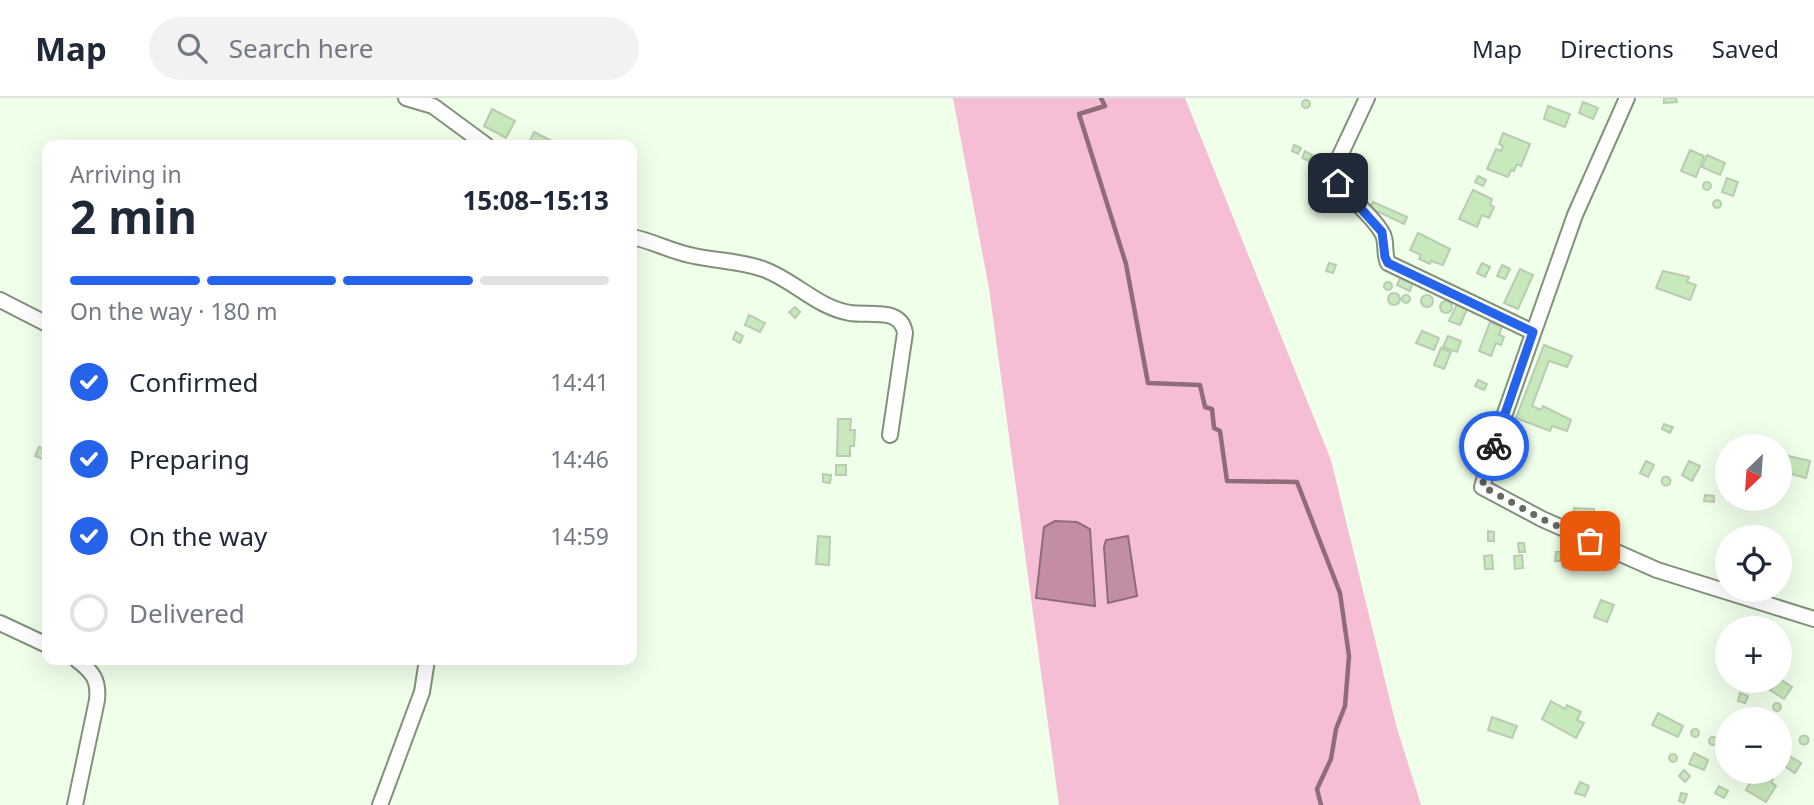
<!DOCTYPE html>
<html lang="en">
<head>
<meta charset="utf-8">
<style>
	body { margin:0; font-family:"Noto Sans",sans-serif; background:#f2f2f3; color:#1f2937; height:100vh; display:flex; flex-direction:column; font-size:26px; white-space:nowrap }
	* { box-sizing:border-box; margin:0 }
	p { font-size:23px; color:#747a83 }
	.icon { flex:none; width:38px; height:38px; fill:none; stroke:currentColor; stroke-width:2; stroke-linecap:round; stroke-linejoin:round }
	.map { position:relative; flex:1; overflow:hidden }
	.details { position:absolute; left:42px; top:42px; width:595px; height:525px; display:flex; flex-direction:column; background:#fff; border-radius:14px; box-shadow:0 7px 28px #0002 }
	.details>* { flex:none }
	.needle { width:46px; rotate:205deg }
	.fabs { position:absolute; left:1715px; top:336px; display:grid; gap:14px }
	.fabs a { display:grid; place-items:center; width:77px; height:77px; border-radius:50%; background:#fff; box-shadow:0 7px 28px #0002; font-size:35px }
	.pin { position:absolute; display:grid; place-items:center; width:60px; height:60px; color:#fff; margin:-30px; border-radius:14px; box-shadow:0 4px 10px #0006 }
	.courier { position:absolute; display:grid; place-items:center; width:70px; height:70px; margin:-35px; border:5px solid #2563eb; border-radius:50%; background:#fff; color:#222; box-shadow:0 2px 9px #0007 }
	.headline em { font-style:normal; font-weight:700 }
	.headline div { display:flex; flex-direction:column-reverse }
	.headline { display:flex; align-items:center; justify-content:space-between; height:119px; padding:0 28px }
	h1 { font-size:46px; font-weight:700; line-height:52px }
	.bar { display:grid; grid-template-columns:repeat(4,1fr); gap:10px 7px; align-content:center; height:84px; padding:0 28px }
	.bar i { height:9px; border-radius:5px; background:#e0e1e3 }
	.bar .active { background:#2563eb }
	.bar p { grid-column:span 4 }
	ol { padding:0 28px; list-style:none }
	li { display:flex; align-items:center; gap:21px; height:77px }
	li p { margin-inline-start:auto }
	li .icon { padding:7px; border-radius:50%; background:#2563eb; color:#fff; stroke-width:4 }
	li:last-child { color:#747a83 }
	li i { width:38px; height:38px; border:4px solid #e0e1e3; border-radius:50% }
	header { display:flex; align-items:center; gap:42px; box-sizing:border-box; height:98px; padding:0 35px; background:#fff; border-bottom:2px solid #e0e1e3 }
	header strong { font-size:33px }
	nav { display:flex; gap:38px; margin-inline-start:auto; font-size:24px }
	.search { width:490px; height:63px; background:#f2f2f3; display:flex; align-items:center; gap:18px; box-sizing:border-box; padding:0 24px; border-radius:38px; color:#747a83; font-size:26px }
	.map>svg:first-child { display:block }
	.green { fill:#f5bed5 }
	.water { fill:#c38ea5; stroke:#8f6c79; stroke-width:2 }
	.lines { fill:none; stroke-linecap:round; stroke-linejoin:round }
	.stream { stroke:#8f6c79; stroke-width:4.5 }
	.building { fill:#c8e9bb; stroke:#b9cbb2; stroke-width:2 }
	.street-casing { stroke:#81917a; stroke-width:18 }
	.street { stroke:#fff; stroke-width:14 }
	.done { stroke:#626b5e; stroke-width:7; stroke-dasharray:0 12.6 }
	.route { stroke:#2563eb; stroke-width:9 }
</style>
</head>
<body>
<header>
<strong>Map</strong>
<div class="search"><svg class="icon" aria-label="search" viewBox="0 0 24 24"><circle cx="10" cy="10" r="6"/><path d="M15 15l6 6"/></svg>Search here</div>
<nav><a>Map</a><a>Directions</a><a>Saved</a></nav>
</header>
<div class="map">
<svg width="1814" height="707" viewBox="0 0 1814 707">
	<rect width="100%" height="100%" fill="#f0ffea"/>
	<path class="green" d="M953,0H1185L1331,362L1396,627L1421,707H1059L989,190Z"/>
	<g class="water">
		<path d="M1055,423L1077,424L1090,431L1095,508L1036,500L1044,429Z"/>
		<path d="M1128,438L1137,498L1108,505L1104,449L1106,442Z"/>
	</g>
	<g class="lines">
		<path class="stream" d="M1101,0L1105,8L1079,16L1126,166L1148,285L1200,287L1205,309L1212,311L1214,330L1220,333L1227,383L1297,384L1340,495L1349,558L1345,608L1336,631L1331,661L1317,691L1321,707"/>
	</g>
	<g class="building">
		<path d="M1664,0H1676L1677,4L1664,5Z"/>
		<circle cx="1306" cy="6" r="4"/>
		<path d="M1583,4L1598,10L1593,21L1579,15Z"/>
		<path d="M1548,8L1570,16L1565,29L1544,21Z"/>
		<path d="M492,11L515,23L506,40L484,28Z"/>
		<path d="M534,34L560,47H528Z"/>
		<path d="M1503,35L1530,46L1521,68L1517,66L1514,73L1511,72L1508,79L1487,71L1496,51L1501,53L1503,48L1499,46Z"/>
		<path d="M1294,47L1301,50L1298,56L1292,53Z"/>
		<path d="M1690,52L1704,58L1696,79L1681,73Z"/>
		<path d="M1305,53L1312,57L1309,63L1302,60Z"/>
		<path d="M1707,57L1725,65L1720,77L1702,69Z"/>
		<path d="M1478,78L1486,82L1483,88L1475,84Z"/>
		<path d="M1727,80L1738,84L1733,98L1722,94Z"/>
		<circle cx="1707" cy="88" r="4"/>
		<path d="M1473,92L1492,101L1490,107L1494,109L1489,120L1482,117L1477,129L1459,121Z"/>
		<circle cx="1717" cy="106" r="4"/>
		<path d="M1373,104L1407,119L1404,126L1370,110Z"/>
		<path d="M1418,135L1450,151L1443,167L1431,163L1430,166L1419,161L1421,157L1410,152Z"/>
		<path d="M1329,165L1336,167L1333,175L1326,173Z"/>
		<path d="M1482,165L1490,169L1485,179L1477,175Z"/>
		<path d="M1502,167L1510,171L1505,181L1497,178Z"/>
		<path d="M1520,171L1533,177L1518,211L1504,205Z"/>
		<path d="M1663,173L1689,179L1687,184L1696,187L1690,202L1656,190Z"/>
		<path d="M1401,178L1413,183L1410,193L1397,187Z"/>
		<circle cx="1388" cy="188" r="4"/>
		<circle cx="1394" cy="201" r="6"/>
		<circle cx="1427" cy="203" r="6"/>
		<circle cx="1406" cy="201" r="4"/>
		<circle cx="1446" cy="209" r="6"/>
		<path d="M1458,204L1468,209L1460,227L1449,223Z"/>
		<path d="M795,209L800,214L795,220L789,214Z"/>
		<path d="M749,217L765,225L760,234L745,227Z"/>
		<path d="M1490,224L1502,229L1499,237L1504,239L1501,247L1496,245L1491,258L1479,253Z"/>
		<path d="M1422,233L1439,240L1434,252L1416,245Z"/>
		<path d="M736,234L743,238L740,245L733,241Z"/>
		<path d="M1448,238L1461,243L1457,254L1443,249Z"/>
		<path d="M1544,247L1572,258L1567,269L1549,263L1532,308L1541,312L1543,308L1571,322L1567,333L1552,328L1550,333L1516,320Z"/>
		<path d="M1441,250L1451,254L1444,271L1434,267Z"/>
		<path d="M1478,282L1487,286L1484,292L1475,288Z"/>
		<path d="M838,321H851L850,332H855L854,348H850V358H837Z"/>
		<path d="M1664,326L1673,329L1670,335L1662,331Z"/>
		<path d="M39,349L47,352V363L35,358Z"/>
		<path d="M1780,356L1810,363L1806,380L1780,373Z"/>
		<path d="M1646,363L1654,367L1648,379L1640,375Z"/>
		<path d="M1689,363L1700,368L1692,383L1682,377Z"/>
		<rect x="836" y="367" width="10" height="10"/>
		<path d="M823,376L831,377L830,385L823,384Z"/>
		<circle cx="1666" cy="383" r="4.5"/>
		<path d="M1705,397L1714,398V404L1704,403Z"/>
		<path d="M1574,410L1594,411L1593,423L1573,422Z"/>
		<path d="M1488,433L1494,434V443H1488Z"/>
		<path d="M818,438L830,439L829,467L816,466Z"/>
		<path d="M1518,445H1524L1525,454H1519Z"/>
		<path d="M1556,454H1562V463H1555Z"/>
		<path d="M1574,454H1587V469L1574,468Z"/>
		<path d="M1492,457L1493,471H1485L1484,458Z"/>
		<path d="M1522,457L1523,470L1515,471L1514,458Z"/>
		<circle cx="1566" cy="466" r="4"/>
		<path d="M1601,502L1614,507L1607,524L1594,519Z"/>
		<path d="M1780,581L1792,589L1784,601L1770,592Z"/>
		<path d="M1740,595L1748,598L1745,605L1738,603Z"/>
		<path d="M1551,603L1565,611L1567,607L1581,614L1577,622L1584,625L1576,640L1542,621Z"/>
		<circle cx="1777" cy="609" r="4"/>
		<circle cx="1763" cy="616" r="4"/>
		<path d="M1658,615L1683,628L1678,639L1652,627Z"/>
		<path d="M1492,619L1517,628L1512,640L1488,632Z"/>
		<circle cx="1695" cy="635" r="4"/>
		<circle cx="1804" cy="642" r="4.5"/>
		<circle cx="1713" cy="643" r="4"/>
		<path d="M1783,654L1801,665L1795,675L1780,665Z"/>
		<path d="M1694,655L1708,662L1704,672L1689,666Z"/>
		<circle cx="1673" cy="660" r="4"/>
		<path d="M1684,672L1690,678L1685,684L1679,678Z"/>
		<path d="M1756,675L1762,679L1764,675L1773,681L1771,684L1776,688L1766,704L1746,692Z"/>
		<path d="M1580,684L1589,688L1585,698L1575,695Z"/>
		<path d="M1719,688L1728,693L1724,700L1715,695Z"/>
		<path d="M1681,695L1687,696L1684,705L1679,703Z"/>
	</g>
	<g class="lines">
		<g class="street-casing">
			<g id="street">
				<path d="M406,0L433,8L486,47"/>
				<path d="M1367,0L1337,64L1334,76C1345,99 1368,112 1381,133C1388,142 1383,155 1388,165L1533,234"/>
				<path d="M1627,0L1575,117L1497,338L1482,389L1542,421L1657,472L1814,521"/>
				<path d="M632,139C653,143 672,154 694,158C717,163 741,163 763,171C794,182 816,209 850,215C870,218 901,209 905,235L890,337"/>
				<path d="M0,202L47,226"/>
				<path d="M0,525L47,547"/>
				<path d="M75,707L97,602C99,582 93,574 77,562"/>
				<path d="M380,707L422,594L427,562"/>
			</g>
		</g>
		<use href="#street" class="street"/>
	</g>
	<g class="lines">
		<path class="done" d="M1494,348L1482,388L1542,421L1590,443"/>
		<path class="route" d="M1338,85L1382,134L1385,159L1388,165L1533,234L1494,348"/>
	</g>
</svg>
<div class="fabs">
<a><svg class="needle" viewBox="-14 -14 28 28"><path d="M0-13l5 13h-10z" fill="#e53935"/><path d="M0 13l5-13h-10z" fill="#747a83"/></svg></a>
<a><svg class="icon" aria-label="locate" viewBox="0 0 24 24"><circle cx="12" cy="12" r="6"/><path d="M12 2v4M12 18v4M2 12h4M18 12h4"/></svg></a>
<a>+</a>
<a>−</a>
</div>
<div class="pin" style="left:1590px;top:443px;background:#ea580c"><svg class="icon" aria-label="bag" viewBox="0 0 24 24"><path d="M5 8h14l-1 12H6zM9 8a3 3 0 0 1 6 0"/></svg></div>
<div class="pin" style="left:1338px;top:85px;background:#1f2937"><svg class="icon" aria-label="home" viewBox="0 0 24 24"><path d="M3 11l9-7 9 7M6 9v11h12V9"/></svg></div>
<div class="courier" style="left:1494px;top:348px"><svg class="icon" aria-label="bike" viewBox="0 0 24 24"><circle cx="6" cy="16" r="4"/><circle cx="18" cy="16" r="4"/><path d="M6 16l4-8h5l3 8M10 8l3 8H6M13 5h3"/></svg></div>
<section class="details">
<div class="headline"><div><h1>2 min</h1><p>Arriving in</p></div><em>15:08–15:13</em></div>
<div class="bar"><i class="active"></i><i class="active"></i><i class="active"></i><i></i><p>On the way · 180 m</p></div>
<ol>
<li><svg class="icon" aria-label="check" viewBox="0 0 24 24"><path d="M5 12l5 5 9-10"/></svg>Confirmed<p>14:41</p></li>
<li><svg class="icon" aria-label="check" viewBox="0 0 24 24"><path d="M5 12l5 5 9-10"/></svg>Preparing<p>14:46</p></li>
<li><svg class="icon" aria-label="check" viewBox="0 0 24 24"><path d="M5 12l5 5 9-10"/></svg>On the way<p>14:59</p></li>
<li><i></i>Delivered</li>
</ol>
</section>
</div>
</body>
</html>
